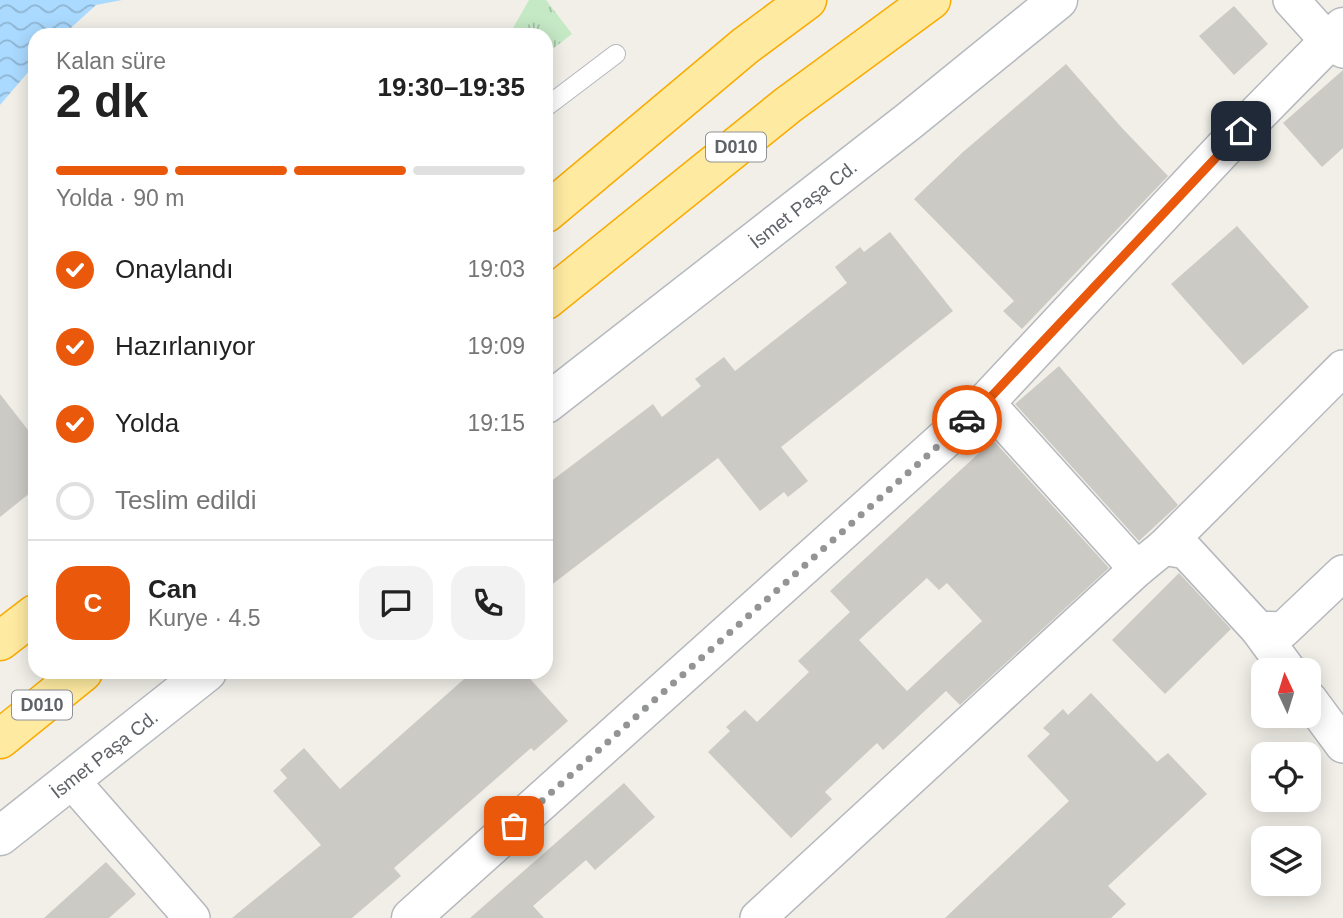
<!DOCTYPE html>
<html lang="tr">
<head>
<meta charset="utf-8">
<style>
	body { margin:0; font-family:Arial,sans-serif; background:#f2f2f2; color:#222; height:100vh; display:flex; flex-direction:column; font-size:26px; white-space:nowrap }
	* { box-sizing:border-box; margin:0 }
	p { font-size:23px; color:#767676 }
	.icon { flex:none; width:38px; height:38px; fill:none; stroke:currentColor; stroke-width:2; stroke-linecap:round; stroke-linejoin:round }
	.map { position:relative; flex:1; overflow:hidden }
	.sheet { position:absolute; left:28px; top:28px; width:525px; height:651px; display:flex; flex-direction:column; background:#fff; border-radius:21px; box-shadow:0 4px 18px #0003 }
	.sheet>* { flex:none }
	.needle { width:46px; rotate:356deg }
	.controls { position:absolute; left:1251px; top:658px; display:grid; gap:14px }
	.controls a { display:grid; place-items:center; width:70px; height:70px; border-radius:14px; background:#fff; box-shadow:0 4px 18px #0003; font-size:35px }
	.pin { position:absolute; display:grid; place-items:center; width:60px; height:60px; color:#fff; margin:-30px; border-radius:14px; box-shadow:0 4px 10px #0006 }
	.courier { position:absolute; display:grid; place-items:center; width:70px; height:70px; margin:-35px; border:5px solid #ea580c; border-radius:50%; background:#fff; color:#222; box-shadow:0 2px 9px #0007 }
	.head em { font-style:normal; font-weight:700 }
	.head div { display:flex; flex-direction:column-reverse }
	.head { display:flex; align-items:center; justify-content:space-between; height:119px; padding:0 28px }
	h1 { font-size:46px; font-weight:700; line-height:52px }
	.bar { display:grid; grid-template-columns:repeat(4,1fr); gap:10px 7px; align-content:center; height:84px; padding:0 28px }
	.bar i { height:9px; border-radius:5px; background:#e0e0e0 }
	.bar .on { background:#ea580c }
	.bar p { grid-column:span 4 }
	.line { display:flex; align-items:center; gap:18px; padding:0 28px; border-top:2px solid #e0e0e0 }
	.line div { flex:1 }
	.round { display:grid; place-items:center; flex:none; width:74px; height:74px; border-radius:21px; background:#f2f2f2 }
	ol { padding:0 28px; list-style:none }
	li { display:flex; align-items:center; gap:21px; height:77px }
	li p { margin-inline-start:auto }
	li .icon { padding:7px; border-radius:50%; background:#ea580c; color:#fff; stroke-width:4 }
	li:last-child { color:#767676 }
	li i { width:38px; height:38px; border:4px solid #e0e0e0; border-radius:50% }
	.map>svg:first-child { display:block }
	.grass { fill:url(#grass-tufts) }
	.water { fill:url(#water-waves) }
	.building { fill:#cccac5; fill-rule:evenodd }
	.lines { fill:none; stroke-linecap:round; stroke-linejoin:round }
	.service-casing { stroke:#b5b8bc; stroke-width:20 }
	.minor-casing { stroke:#b5b8bc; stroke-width:38 }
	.tertiary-casing { stroke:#b5b8bc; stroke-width:41 }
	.secondary-casing { stroke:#b6babf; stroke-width:41 }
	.trunk-casing { stroke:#f9ab00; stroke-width:41 }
	.service { stroke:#fff; stroke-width:18 }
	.minor { stroke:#fff; stroke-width:35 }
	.tertiary { stroke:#fff; stroke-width:38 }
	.secondary { stroke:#fff; stroke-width:38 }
	.trunk { stroke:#feeaa1; stroke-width:38 }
	.done { stroke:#929495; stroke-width:7; stroke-dasharray:0 12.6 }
	.route { stroke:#ea580c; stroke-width:9 }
	.labels { text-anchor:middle; stroke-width:5; stroke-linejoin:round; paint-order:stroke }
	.shield { fill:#fff; stroke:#8f9295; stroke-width:2 }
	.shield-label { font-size:18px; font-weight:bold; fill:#5f6368 }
	.street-label { font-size:19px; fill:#5f6368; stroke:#fff }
</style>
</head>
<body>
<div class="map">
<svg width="1343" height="918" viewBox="0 0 1343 918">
	<defs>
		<pattern id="grass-tufts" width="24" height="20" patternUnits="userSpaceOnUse" patternTransform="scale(1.75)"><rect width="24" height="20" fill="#c5e8c5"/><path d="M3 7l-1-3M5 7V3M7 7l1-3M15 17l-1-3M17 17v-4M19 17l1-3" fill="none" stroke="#a3c0a4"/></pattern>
		<pattern id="water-waves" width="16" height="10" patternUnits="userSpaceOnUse" patternTransform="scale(1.75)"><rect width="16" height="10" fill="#aadaff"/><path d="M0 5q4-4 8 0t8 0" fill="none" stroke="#8eb4d2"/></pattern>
	</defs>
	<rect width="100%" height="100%" fill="#f1efe8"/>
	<path class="grass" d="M529,0H546L572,34L546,54V35H509Z"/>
	<path class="water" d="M0,0H122L96,5L63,35H35V64L0,105Z"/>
	<g class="building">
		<path d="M1234,6L1268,44L1234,75L1199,36Z"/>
		<path d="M1066,64L1122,128L1168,176L1022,329L1003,311L1014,301L914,199L963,152Z"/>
		<path d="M1343,70V148L1322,167L1283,123Z"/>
		<path d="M1237,226L1309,307L1243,365L1171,284Z"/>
		<path d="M890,232L953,311L781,447L808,481L788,497L784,492L760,511L718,458L546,589V485L653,404L662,417L701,386L695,379L724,357L735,371L847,283L835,267L860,247L864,252Z"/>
		<path d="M1059,366L1178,505L1139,541L1015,404Z"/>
		<path d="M0,394L35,439V489L0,517Z"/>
		<path d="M993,440L1109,568L960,705L946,691L883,750L877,743L825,792L832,799L791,838L708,752L730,731L726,727L745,710L757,722L809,672L798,661L850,612L830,591ZM927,578L939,590L947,583L982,621L907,691L859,640Z"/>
		<path d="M1179,573L1231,629L1165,694L1112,640Z"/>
		<path d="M472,672H524L568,721L534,751L531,748L394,868L401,876L352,918H232L321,845L273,791L287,778L280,770L304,748L340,789Z"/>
		<path d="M1091,693L1157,762L1168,753L1207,794L1108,886L1126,904L1111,918H945L1069,801L1027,756L1050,734L1043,728L1063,709L1068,715Z"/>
		<path d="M624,783L655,817L595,870L586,860L533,906L544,918H470Z"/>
		<path d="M106,862L136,894L109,918H44Z"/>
	</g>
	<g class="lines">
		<g class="service-casing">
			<path id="service" d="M546,107L616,54"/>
		</g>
		<g class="minor-casing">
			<g id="minor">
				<path d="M1291,0L1328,41L1343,50"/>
				<path d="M986,402L1137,569"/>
				<path d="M1164,547L1186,551L1258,629L1283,630L1343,573"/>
				<path d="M1258,629L1288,670"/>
				<path d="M1309,699L1343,745"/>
				<path d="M71,780L192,918"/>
				<path d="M758,918L1137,569L1164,547L1343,368"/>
			</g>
		</g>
		<g class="tertiary-casing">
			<path id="tertiary" d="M411,918L986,402L1223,149L1343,27"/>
		</g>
		<g class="secondary-casing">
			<g id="secondary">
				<path d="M546,404L909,121L1058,0"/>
				<path d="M0,836L207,672"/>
			</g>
		</g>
		<g class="trunk-casing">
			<g id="trunk">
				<path d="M546,213L745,46L807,0"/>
				<path d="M546,300L788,105L931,0"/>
				<path d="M0,641L35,614"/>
				<path d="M0,739L83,672"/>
			</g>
		</g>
		<use href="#service" class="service"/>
		<use href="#minor" class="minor"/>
		<use href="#tertiary" class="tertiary"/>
		<use href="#secondary" class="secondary"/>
		<use href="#trunk" class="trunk"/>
	</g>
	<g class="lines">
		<path class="done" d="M514,826L967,420"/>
		<path class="route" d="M967,420L986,402L1241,131"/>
	</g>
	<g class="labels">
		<g class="shield">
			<rect x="706" y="132.5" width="60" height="29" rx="5"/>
			<rect x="12" y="690.5" width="60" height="29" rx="5"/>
		</g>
		<g class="shield-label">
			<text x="736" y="153">D010</text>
			<text x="42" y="711">D010</text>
		</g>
		<g class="street-label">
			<text transform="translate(803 204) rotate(-38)" y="7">İsmet Paşa Cd.</text>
			<text transform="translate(104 754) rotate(-38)" y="7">İsmet Paşa Cd.</text>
		</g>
	</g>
</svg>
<div class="controls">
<a><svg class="needle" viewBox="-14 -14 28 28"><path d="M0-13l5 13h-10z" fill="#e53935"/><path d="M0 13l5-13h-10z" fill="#767676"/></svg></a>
<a><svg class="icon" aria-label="locate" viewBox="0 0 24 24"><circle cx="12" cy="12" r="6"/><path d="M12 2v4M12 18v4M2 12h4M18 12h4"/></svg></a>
<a><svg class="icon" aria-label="layers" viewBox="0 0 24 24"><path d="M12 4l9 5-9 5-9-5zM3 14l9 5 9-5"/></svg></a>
</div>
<div class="pin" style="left:514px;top:826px;background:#ea580c"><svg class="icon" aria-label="bag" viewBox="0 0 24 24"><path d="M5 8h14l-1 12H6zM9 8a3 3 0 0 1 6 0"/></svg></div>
<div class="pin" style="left:1241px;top:131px;background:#1f2937"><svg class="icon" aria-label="home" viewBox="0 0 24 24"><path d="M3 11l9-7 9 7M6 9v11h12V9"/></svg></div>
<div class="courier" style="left:967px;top:420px"><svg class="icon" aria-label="car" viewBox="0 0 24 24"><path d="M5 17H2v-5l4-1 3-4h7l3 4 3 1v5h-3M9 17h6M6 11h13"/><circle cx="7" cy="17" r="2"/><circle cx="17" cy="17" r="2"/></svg></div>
<section class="sheet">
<div class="head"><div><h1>2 dk</h1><p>Kalan süre</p></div><em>19:30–19:35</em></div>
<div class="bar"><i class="on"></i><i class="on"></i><i class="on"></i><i></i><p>Yolda · 90 m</p></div>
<ol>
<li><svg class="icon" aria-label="check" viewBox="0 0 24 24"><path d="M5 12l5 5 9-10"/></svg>Onaylandı<p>19:03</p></li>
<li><svg class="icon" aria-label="check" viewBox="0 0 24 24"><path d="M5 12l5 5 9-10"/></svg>Hazırlanıyor<p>19:09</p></li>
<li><svg class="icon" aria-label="check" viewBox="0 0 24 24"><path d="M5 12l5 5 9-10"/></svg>Yolda<p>19:15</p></li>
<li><i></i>Teslim edildi</li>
</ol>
<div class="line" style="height:126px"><b class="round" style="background:#ea580c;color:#fff">C</b><div><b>Can</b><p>Kurye · 4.5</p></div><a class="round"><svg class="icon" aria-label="chat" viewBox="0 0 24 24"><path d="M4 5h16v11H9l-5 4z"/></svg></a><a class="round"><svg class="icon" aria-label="phone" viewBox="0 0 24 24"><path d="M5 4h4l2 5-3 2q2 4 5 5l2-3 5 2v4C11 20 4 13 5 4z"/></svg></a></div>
</section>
</div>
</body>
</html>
